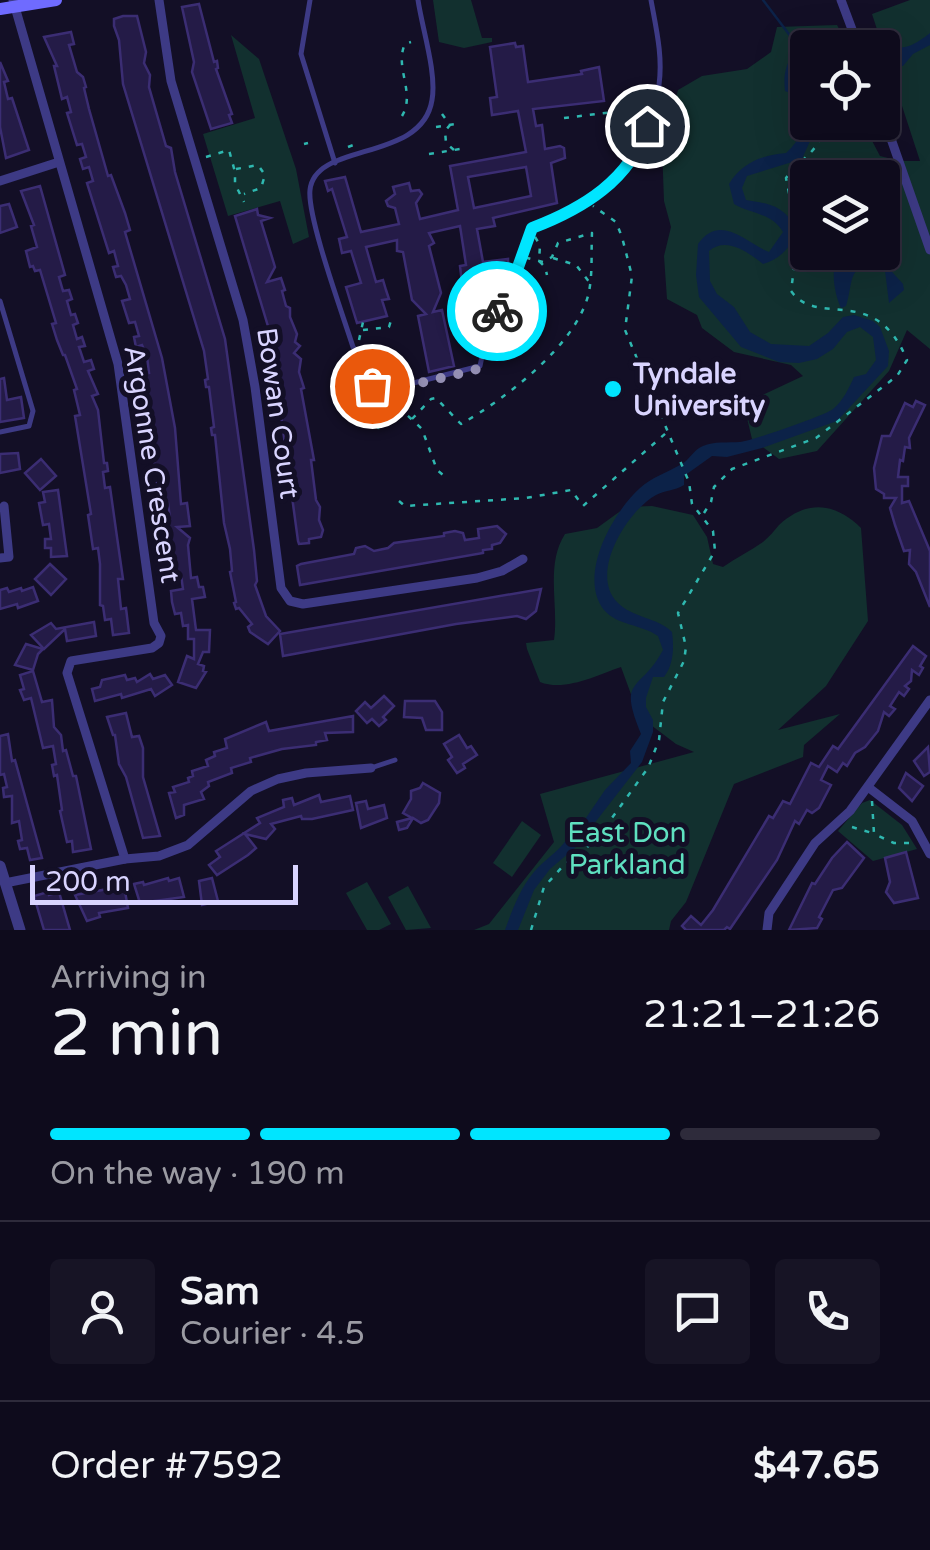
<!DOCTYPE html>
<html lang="en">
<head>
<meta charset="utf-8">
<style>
	body { margin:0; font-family:"Varela Round",sans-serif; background:#171425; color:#f1f3f6; height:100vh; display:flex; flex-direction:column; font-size:38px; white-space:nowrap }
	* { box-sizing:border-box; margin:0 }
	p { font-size:32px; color:#9b9ba3 }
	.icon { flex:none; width:55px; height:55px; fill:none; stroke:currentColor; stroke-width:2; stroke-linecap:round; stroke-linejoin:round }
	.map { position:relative; height:930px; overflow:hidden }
	.sheet { display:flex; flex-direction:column; background:#0e0b1c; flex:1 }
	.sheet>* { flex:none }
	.buttons { position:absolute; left:790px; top:30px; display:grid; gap:20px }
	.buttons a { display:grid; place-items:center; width:110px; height:110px; border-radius:10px; background:#0e0b1c; box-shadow:0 10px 40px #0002,0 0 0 2px #2e2b3b; font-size:50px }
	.scale { position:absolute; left:30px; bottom:25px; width:268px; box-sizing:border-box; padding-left:10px; border:5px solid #d9d4ff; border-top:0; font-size:28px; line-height:35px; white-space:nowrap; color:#d9d4ff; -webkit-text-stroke:8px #130f26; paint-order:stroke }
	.pin { position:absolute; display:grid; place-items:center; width:85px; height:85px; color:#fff; margin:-42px; border:5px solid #fff; border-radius:50%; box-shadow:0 2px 10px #0007 }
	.courier { position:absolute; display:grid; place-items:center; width:100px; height:100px; margin:-50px; border:8px solid #00e5ff; border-radius:50%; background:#fff; color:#222; box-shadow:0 2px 12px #0007 }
	.headline em { font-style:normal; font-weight:600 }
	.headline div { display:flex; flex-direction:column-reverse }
	.headline { display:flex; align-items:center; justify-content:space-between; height:170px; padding:0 50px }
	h1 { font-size:65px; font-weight:600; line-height:75px }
	.bar { display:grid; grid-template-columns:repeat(4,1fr); gap:15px 10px; align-content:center; height:120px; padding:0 50px }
	.bar i { height:12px; border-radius:8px; background:#2e2b3b }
	.bar .on { background:#00e5ff }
	.bar p { grid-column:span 4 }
	.line { display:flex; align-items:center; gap:25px; padding:0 50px; border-top:2px solid #2e2b3b }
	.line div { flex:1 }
	.round { display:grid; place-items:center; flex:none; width:105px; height:105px; border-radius:10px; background:#171425 }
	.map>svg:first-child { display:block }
	.green { fill:#12302f; fill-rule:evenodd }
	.water { fill:#0c2248 }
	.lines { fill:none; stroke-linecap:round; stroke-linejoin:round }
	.stream { stroke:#0c2248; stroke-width:2.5 }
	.building { fill:#241b47; stroke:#3b2d73; stroke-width:2.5; fill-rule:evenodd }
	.path { stroke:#2fb8b0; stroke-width:2.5; stroke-dasharray:5 8; stroke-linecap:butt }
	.service { stroke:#3d3a85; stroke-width:5 }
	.minor { stroke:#3d3a85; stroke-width:9 }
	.tertiary { stroke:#3d3a85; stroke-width:11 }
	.secondary { stroke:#6f6bff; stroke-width:12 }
	.done { stroke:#948fb3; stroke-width:10; stroke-dasharray:0 18 }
	.route { stroke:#00e5ff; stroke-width:12 }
	.poi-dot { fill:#00e5ff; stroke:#130f26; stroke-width:4 }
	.labels { text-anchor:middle; stroke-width:10; stroke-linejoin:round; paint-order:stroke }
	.poi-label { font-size:28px; font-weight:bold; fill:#d9d4ff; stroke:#130f26; text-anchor:start }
	.street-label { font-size:28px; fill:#d9d4ff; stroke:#130f26 }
	.park-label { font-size:28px; fill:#5fe0c0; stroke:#130f26 }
</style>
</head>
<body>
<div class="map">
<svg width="930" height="930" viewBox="0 0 930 930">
	<rect width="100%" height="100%" fill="#130f26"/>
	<g class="green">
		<path d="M433,0H471L482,38H492V42L464,48L439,42Z"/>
		<path d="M910,0H930V349L907,330L889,371L817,451L779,459L752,439L746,414L756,398L803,376L791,365L734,352L702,328L697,315L667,299L664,256L671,227L664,201L662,147L678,90L702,76L747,69L771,52L777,27L837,25L846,42L808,48V122L867,123L868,133L880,156L900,161H920L872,14ZM808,178H882V252H808Z"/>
		<path d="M231,35L259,59L296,169L309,237L293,244L280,201L228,216L203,134L255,118Z"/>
		<path d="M652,506L693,515L707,537L713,564L723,567C736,558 750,551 763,542C769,537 774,531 779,525C807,499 836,503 861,528L868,621L826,686L778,730L840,714L804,745L803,757L734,784L686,902L671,921L669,930H474L489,924L554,842L540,794L694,752L676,744L639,716L621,667C597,675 565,692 540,682L527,649L526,643L554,640C559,606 545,565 565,534L597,528L626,507Z"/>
		<path d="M870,800L902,825L917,849L873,861L838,831L862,803Z"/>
		<path d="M522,821L541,835L512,877L493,863Z"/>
		<path d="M367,882L391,924L379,930H367L346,893Z"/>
		<path d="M408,886L431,928L406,930L388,897Z"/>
	</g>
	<g class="water">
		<path d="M870,31C894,52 905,53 930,33V45L913,54L903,66L888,65L882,48H808L807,55L801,59L800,70L792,79L796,89L807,94L808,122L818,123L802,159L747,176L742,188L746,200C757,202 770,203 779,209C808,227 789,257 763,264C748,252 726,236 709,251L710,281L717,294L734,307L750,332L771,344L809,346L828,333L843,317L854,315L873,321L880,327L889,351L888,366L837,421L762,448L727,457L712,456L684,476V485C674,491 665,490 656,495C627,511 589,573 617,602C632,618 657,617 672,632C674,647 674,664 664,677H653L646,698V707L653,720V732L642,762L576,847L550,869L534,890L518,930H505C512,911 520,888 534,872C544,860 557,853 567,839L573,837L605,790L631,763L630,751L641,734C617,676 640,693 663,650L658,636C641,624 618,626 604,610C577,576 613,512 640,488C652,477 666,473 680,465C689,461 693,450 703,446C714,441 728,443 740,442C752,441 826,415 833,409C843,401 849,388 854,377L866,374L876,360L873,337L860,327L847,332L833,349L817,359L799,363L779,362L741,347L699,297L696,275L698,244C720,213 745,242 769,252L783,232C772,213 751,214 734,204L729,184C742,163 762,155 786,153C798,143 818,112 801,98C796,94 790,93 785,91C779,36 831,36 870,31Z"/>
		<path d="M841,252L875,253L903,284L904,290L889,303L885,271L875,264C847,264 853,286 846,306L841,308C834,293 829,266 841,252Z"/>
	</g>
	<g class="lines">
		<path class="stream" d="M763,0L801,50"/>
	</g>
	<g class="building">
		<path d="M199,4L214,62L217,61L218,68L216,69L232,114L229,115L232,123L211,129L192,72L194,62L182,7Z"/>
		<path d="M123,16H137L146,52L144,63L150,75L149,87L166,146L171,148L175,172L225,339L254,550L257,581L255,585L266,616L280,631L268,644L250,632L248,627L252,624L239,608L236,609L234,603L236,602L230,572L232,571L230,549L224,523L215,435H212L211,428L214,427L209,387H206L205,380L208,379L204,351L123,84L119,40L114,26V19Z"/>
		<path d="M71,32L74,44L69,45L77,72L83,77L86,87L84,88L89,109L108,176L111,175L125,213L130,230L125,232L162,358L175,428L181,504L187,503L190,526L177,527L190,538L188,545L191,578L197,577L199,587H203L205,597L192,599L196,630H210L209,652H203L198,664L204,666L203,671L206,672L196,688L178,682L187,656L194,659V639H188V625L183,626L181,613L175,614L172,602L171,591L183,589L181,575L175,576L174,566L168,567L167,557L173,556L171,541L165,542L162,520L170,519L168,503L160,504L157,483L164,482L162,468L155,469L143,374L149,373L147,356L142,345L136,347L134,337L139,336L135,322L129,323L122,301L130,299L126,285L121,276L116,277L113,267L118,266L114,251L109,253L87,183L93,181L89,167L83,169L80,159L86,157L82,144L77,145L67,113L71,112L67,97L62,99L54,66H57L44,37Z"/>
		<path d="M515,43L516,47L523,46L528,82L582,74L581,71L599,67L604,101L533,109L536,126L542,125L545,149L560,146L564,148L565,158L551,163L557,203L493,218L495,226L477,229L483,262L508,259V277L462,283L460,266L466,265L460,226L429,233L434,243L429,246L441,293L433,312L442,310L454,366L429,372L418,316L426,314L412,300L403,252L397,251V240L366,247L376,282L383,280L386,290L389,299L382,300L387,316L357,323L346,287L361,283L351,251L342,253L339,239L347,237L332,189L328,191L325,181L345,177L361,232L399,224L395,208L388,206L386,201L395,194L393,187L409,183L411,191L419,190L422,194L416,203L420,219L458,210L450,166L526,152L518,111L492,115L490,98L497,97L490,47ZM526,167L531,196L474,208L468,177Z"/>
		<path d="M0,62L8,81L4,82L8,99L12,98L29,150L6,158L0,127Z"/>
		<path d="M40,186L65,275L59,277L63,291L69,290L72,299L67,301L71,315L75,314L78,323L73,325L77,339L82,337L85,346L79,347L84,362L91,360L94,369L88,371L98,394L92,396L98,410L104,463H107L108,471L103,472L105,488L110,487L117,537L123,579H118L121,609L126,608L129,633L113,635L111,619L105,620L103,606L100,605V564L98,548L93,549L88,515L91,514L75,416L80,415L74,390L77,389L65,355H63L57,340L52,324L56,323L40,270L35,271L33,266L30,267L26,251L37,247L31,226L34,225L21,191Z"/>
		<path d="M9,204L17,227L0,233V206Z"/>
		<path d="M257,209L258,215L270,218L261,221L275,267L267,282L281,278L285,290L282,291L286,306L290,308V317L297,334L295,342L300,346L294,353L301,359L299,372L304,388L301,389L314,460H311L316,500L320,507L319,520L323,530L321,537L309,539V543L299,544L298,541L270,333L235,216Z"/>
		<path d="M4,378L7,400L21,397L24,418L0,422V379Z"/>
		<path d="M916,401L925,405L909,438L910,448L905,447L903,461L900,460L898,477H908V486H902V503L909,501L930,551V607L916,572L909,564L910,550L904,551L895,525L890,508L896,498H884V494L876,489L874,468L882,436H890L905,403L913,407Z"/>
		<path d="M18,453L20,469L0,473V454Z"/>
		<path d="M41,459L56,476L40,490L25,473Z"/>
		<path d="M58,490L67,556L51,557V548H45V539H51L49,524L43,525L39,503L45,502L43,492Z"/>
		<path d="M497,526L506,534L500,543L492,545V549L483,550V553L300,585L297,566L301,564L354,554L356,548L365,546L374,551L388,548L394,543L444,536V533L455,531L463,533L465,540L479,538L478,529Z"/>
		<path d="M50,564L66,579L51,595L35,579Z"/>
		<path d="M33,587L38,601L18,608L17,604L0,609V590L7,588L9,592L21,588L22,591Z"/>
		<path d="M541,589L536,611L526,619L517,616L456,624L283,656L280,634Z"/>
		<path d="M94,622L96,636L67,641L65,629L44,649L31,635L51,623L56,629Z"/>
		<path d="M26,644L43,649L38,654L33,670L15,665Z"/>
		<path d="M913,646L926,656L920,666L923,668L919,675L912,670L911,681L905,686L909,689L904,696L899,692L890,706L895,709L889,716L884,712L878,731L865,747L855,753L847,766L843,763L837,772L828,766L821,780L831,785L819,808L812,813L807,810L799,824L795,821L777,860L730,929L727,927L724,930H686L682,926L691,916L701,925L713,910L769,816L773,818L783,801L790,804L811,763L819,767L833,746L838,749Z"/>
		<path d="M33,671L42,702L52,700L54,727L61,735L63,751L66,750L73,776H76L91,849L73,852L72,841L67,842L60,811L62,810L57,775L54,776L52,765L56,764L53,746L43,748L31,698L24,700L20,690L24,689L20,675Z"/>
		<path d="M150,674L153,679L165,675L172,685L155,696L151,689L122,698L121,694L95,701L92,689L100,687L102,680L125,675L127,680L135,678L137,682Z"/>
		<path d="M384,696L394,706L383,717L386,720L379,726L372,719L367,723L356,711L365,702L371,708Z"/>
		<path d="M405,701H435L442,712V730H426L422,718L404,717Z"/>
		<path d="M126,713L132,737L139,736L143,748V777L160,836L143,838L126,777L119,764L115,735H113L107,717Z"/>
		<path d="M353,716V732L325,733L327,740L316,742V745L282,749L250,758L251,762L231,768L232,773L208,782L209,786L201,792L204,799L184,805V815L176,818L169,793L175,792L173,787L189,782L188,778L193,776L192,771L208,766L206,760L215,756L214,752L227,748L225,739L266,722L269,731Z"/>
		<path d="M8,734L12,761L15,760L42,858L30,860L27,848L20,849L18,841L22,840L19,821L12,823V796L4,797L3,788L7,787L4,774L0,775V736Z"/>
		<path d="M459,735L467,748L471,746L477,755L463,764L465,768L457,773L448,760L452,757L444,744Z"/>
		<path d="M928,747L930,772L924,776L914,761Z"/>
		<path d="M906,773L923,786L912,801L899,788Z"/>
		<path d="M423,783L440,793L439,803L428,820L421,823L413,818L407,828L399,830L397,822L412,818L403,813L411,799V791L420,788Z"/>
		<path d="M319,795L321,802L350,796L353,810L312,819H302L301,816L271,824L275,829L266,839L245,834L256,848L248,855L217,875L209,865L220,857L216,851L260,823L257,818L284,807L283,800L292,798L294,805Z"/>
		<path d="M366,801L368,809L384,805L387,818L361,828L356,803Z"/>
		<path d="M847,842L864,858L842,888L833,890L819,917L822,919L817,928L789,930L812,883L815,884L832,858Z"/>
		<path d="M906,852L918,898L894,903L886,892L890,882L885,858Z"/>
		<path d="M168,878L169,881L179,878L184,897L140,903L134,884L143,882L144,885Z"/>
		<path d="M212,878L218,901L202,905L199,881Z"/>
		<path d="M124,886L128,908L99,913L100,917L87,921L75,895Z"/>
		<path d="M48,892L49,895L59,892L70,930H44L34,896Z"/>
	</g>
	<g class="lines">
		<g class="path">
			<path d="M442,114L450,125L445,131L446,143L454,150"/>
			<path d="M402,116C416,93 394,67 405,44L411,42"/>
			<path d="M564,118L646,108"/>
			<path d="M436,127L456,124"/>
			<path d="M304,144L308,143"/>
			<path d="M348,147L356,144"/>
			<path d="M429,154L460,149"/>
			<path d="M206,157L229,150L235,172V184L244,202"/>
			<path d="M236,169L258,165L265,175L261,188L244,194"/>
			<path d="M535,237L540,245L539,261L545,267L547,275"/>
			<path d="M553,258L576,265L590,283"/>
			<path d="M363,330L389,327L392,317"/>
			<path d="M359,340L363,322"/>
			<path d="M389,398L422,429L437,470L448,479"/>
			<path d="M412,419L431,399L436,398L461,424C505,399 574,347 588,296C593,276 591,253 592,233L558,243L552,257L543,262L527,258"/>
			<path d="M378,429L382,413L394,395"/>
			<path d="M399,501L405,506L526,498L571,490L583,506L666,433"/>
			<path d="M704,513L711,502L714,487L732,469L816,438L897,376L907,360C875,282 818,329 791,291L798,238L786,178C804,155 817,155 827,122"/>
			<path d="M872,801L874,834L894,843H914"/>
			<path d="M852,827L872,833"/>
			<path d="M531,930L544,887L563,866L596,840L648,768L659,740L663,702L684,661L686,647L678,613L715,551L713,531L692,504L689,482L625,330L632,276L622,237L616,222L593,206"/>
		</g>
		<g class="service">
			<path d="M310,0L301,54L335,163"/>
			<path d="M418,0C422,28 437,73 432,100C422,163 315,141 310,190C307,217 343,315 353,347L363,358L372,385L382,391L480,366L488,328L512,284L532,228C591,205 631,178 651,115C654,105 658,95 659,85C663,56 656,28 651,0"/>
			<path d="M0,301L33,411L29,426L0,432"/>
			<path d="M492,320L517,336L531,332"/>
			<path d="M371,768L395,760"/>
		</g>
		<g class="minor">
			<path d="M13,0L118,364L154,623L161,636L159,643L152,648L71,661L67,673L125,859"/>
			<path d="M159,0L171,81L243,320L255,387L281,588L290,601L303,604L477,578L502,571L523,559"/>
			<path d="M841,0L859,48"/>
			<path d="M882,113L930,250"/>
			<path d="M0,181L59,162"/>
			<path d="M0,558L9,557L4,506"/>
			<path d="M868,787L912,821L930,854"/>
			<path d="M5,883L125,859L159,856L188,845L251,791L278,779L306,773L371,768"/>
			<path d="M767,930L769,913L815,843L850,811L930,700"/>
		</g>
		<path class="tertiary" d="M0,866L20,930"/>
		<path class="secondary" d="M0,9L56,0"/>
	</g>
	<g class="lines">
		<path class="done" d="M372,386L382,392L475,370L480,366L488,328L497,311"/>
		<path class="route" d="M497,311L512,284L532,228C582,209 631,180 647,126"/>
	</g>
	<circle class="poi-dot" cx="613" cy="389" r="10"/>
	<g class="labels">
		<g class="poi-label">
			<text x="633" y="383">Tyndale<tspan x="633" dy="32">University</tspan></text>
		</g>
		<g class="street-label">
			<text transform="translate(279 413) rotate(82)" y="10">Bowan Court</text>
			<text transform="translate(153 464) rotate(81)" y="10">Argonne Crescent</text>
		</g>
		<g class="park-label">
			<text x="627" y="842">East Don<tspan x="627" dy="32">Parkland</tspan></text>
		</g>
	</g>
</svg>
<div class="buttons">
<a><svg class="icon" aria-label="locate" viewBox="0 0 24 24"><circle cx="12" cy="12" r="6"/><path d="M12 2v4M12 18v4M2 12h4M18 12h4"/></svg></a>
<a><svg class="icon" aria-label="layers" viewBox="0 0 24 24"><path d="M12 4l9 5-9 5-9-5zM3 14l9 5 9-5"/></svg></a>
</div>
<div class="scale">200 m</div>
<div class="pin" style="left:372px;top:386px;background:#ea580c"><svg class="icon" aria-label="bag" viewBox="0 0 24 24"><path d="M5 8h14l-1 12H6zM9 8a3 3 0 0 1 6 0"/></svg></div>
<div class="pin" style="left:647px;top:126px;background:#1f2937"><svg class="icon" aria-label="home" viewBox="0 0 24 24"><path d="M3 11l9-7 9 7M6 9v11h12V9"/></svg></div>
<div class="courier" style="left:497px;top:311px"><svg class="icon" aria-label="bike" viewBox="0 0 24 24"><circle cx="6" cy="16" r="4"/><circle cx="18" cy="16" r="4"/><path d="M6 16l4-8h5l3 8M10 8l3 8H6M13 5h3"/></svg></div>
</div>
<section class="sheet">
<div class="headline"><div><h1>2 min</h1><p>Arriving in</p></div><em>21:21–21:26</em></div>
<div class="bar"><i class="on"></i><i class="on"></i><i class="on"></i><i></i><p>On the way · 190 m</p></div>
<div class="line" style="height:180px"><a class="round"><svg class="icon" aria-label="person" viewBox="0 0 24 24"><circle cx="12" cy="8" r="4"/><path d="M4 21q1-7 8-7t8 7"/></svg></a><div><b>Sam</b><p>Courier · 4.5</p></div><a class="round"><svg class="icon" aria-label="chat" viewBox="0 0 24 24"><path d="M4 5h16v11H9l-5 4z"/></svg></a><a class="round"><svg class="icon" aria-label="phone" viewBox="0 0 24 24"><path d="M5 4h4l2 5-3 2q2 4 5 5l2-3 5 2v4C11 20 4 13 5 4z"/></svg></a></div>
<div class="line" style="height:130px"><div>Order #7592</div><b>$47.65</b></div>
</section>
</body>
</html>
